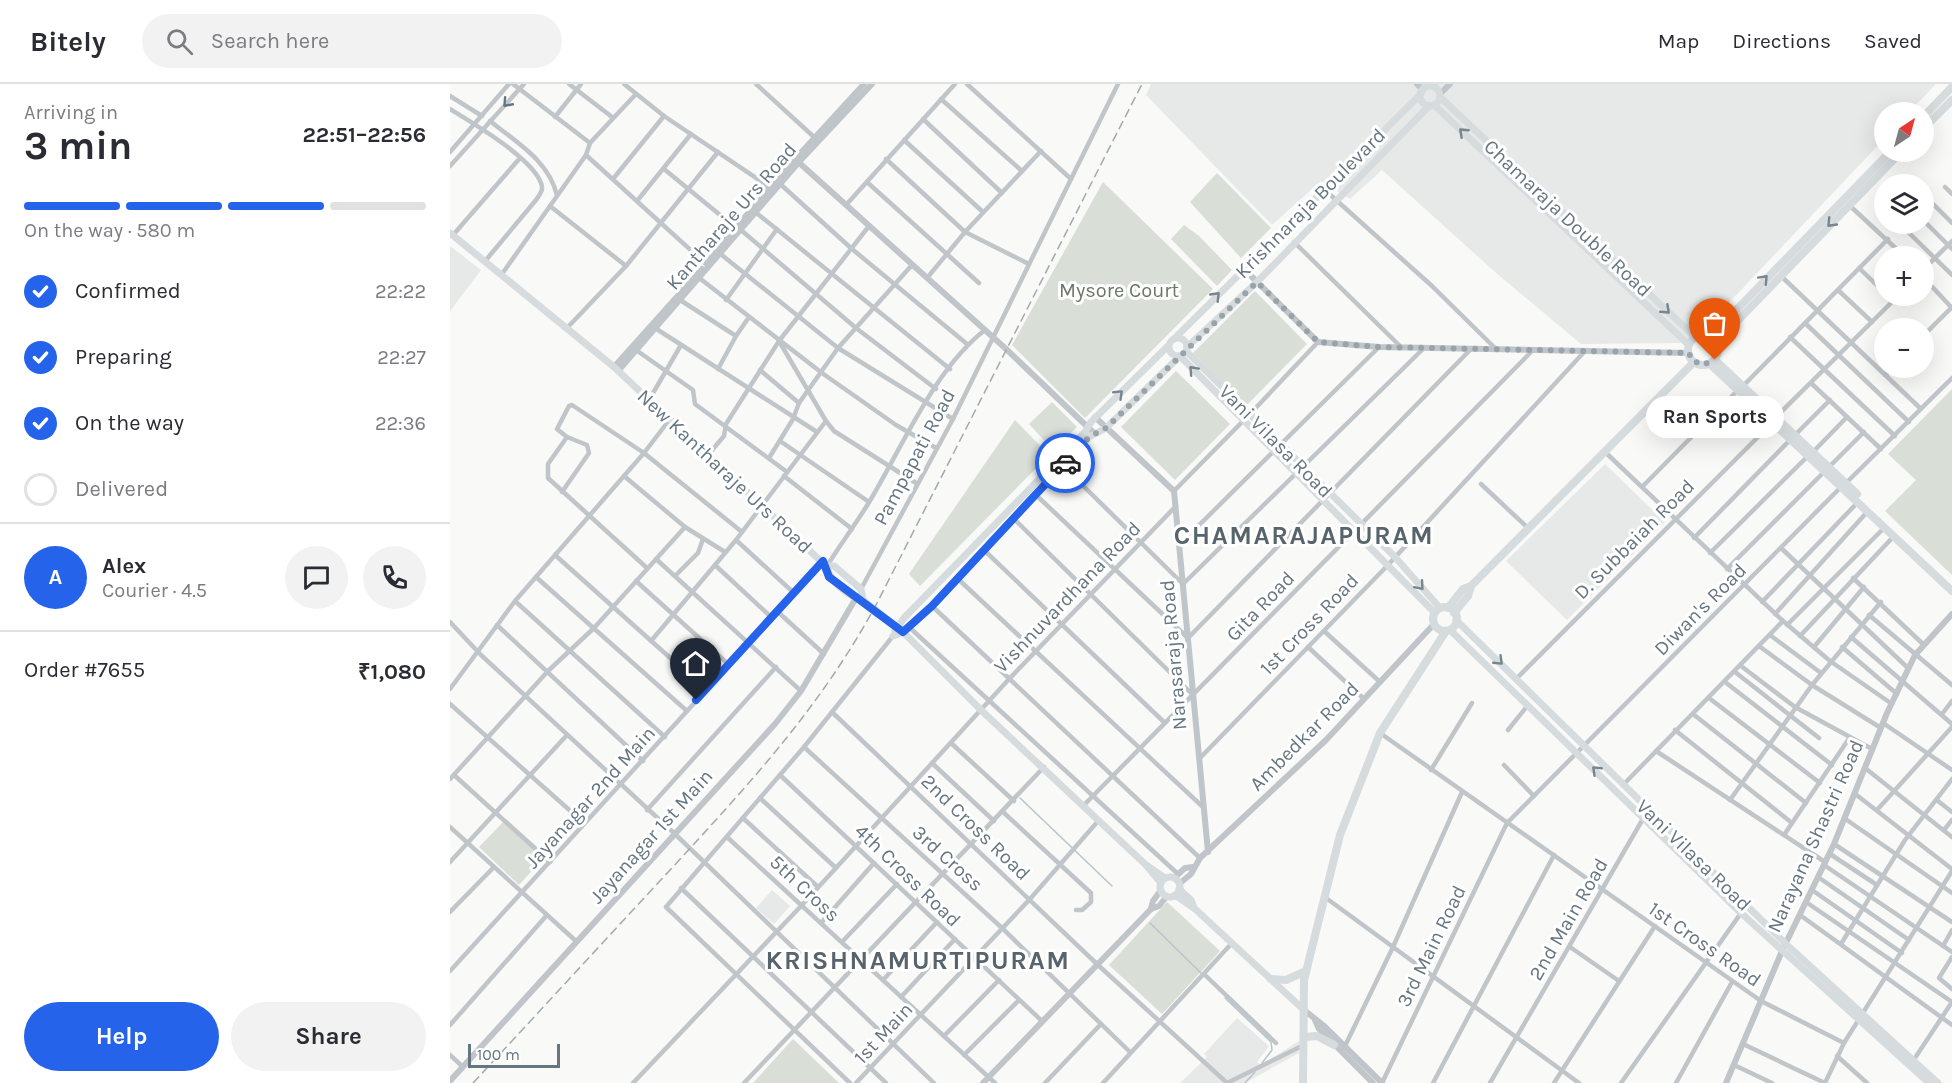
<!DOCTYPE html>
<html lang="en">
<head>
<meta charset="utf-8">
<style>
	body { margin:0; font-family:Karla,sans-serif; background:#f2f2f3; color:#2b2b33; height:100vh; display:flex; flex-direction:column; font-size:22px; white-space:nowrap }
	* { box-sizing:border-box; margin:0 }
	p { font-size:20px; color:#7c7c81 }
	.icon { flex:none; width:33px; height:33px; fill:none; stroke:currentColor; stroke-width:2; stroke-linecap:round; stroke-linejoin:round }
	.map { position:relative; flex:1; overflow:hidden }
	.panel { display:flex; flex-direction:column; background:#fff; width:450px }
	.panel>* { flex:none }
	.needle { width:39px; rotate:36deg }
	.controls { position:absolute; left:1424px; top:18px; display:grid; gap:12px }
	.controls a { display:grid; place-items:center; width:60px; height:60px; border-radius:50%; background:#fff; box-shadow:0 6px 24px #0002; font-size:30px }
	.scale { position:absolute; left:18px; bottom:15px; width:92px; box-sizing:border-box; padding-left:6px; border:3px solid #667681; border-top:0; font-size:16px; line-height:21px; white-space:nowrap; color:#667681; -webkit-text-stroke:4px #fff; paint-order:stroke }
	.pin { position:absolute; display:grid; place-items:center; width:51px; height:51px; color:#fff; margin:-62px -26px; border-radius:50% 50% 50% 0; rotate:-45deg; box-shadow:0 0 6px #0007 }
	.pin .icon { rotate:45deg }
	.courier { position:absolute; display:grid; place-items:center; width:60px; height:60px; margin:-30px; border:4px solid #2563eb; border-radius:50%; background:#fff; color:#222; box-shadow:0 2px 8px #0007 }
	.bubble { position:absolute; height:42px; border-radius:21px; background:#fff; box-shadow:0 6px 24px #0002; font-size:20px; font-weight:700; line-height:42px; text-align:center }
	.overview em { font-style:normal; font-weight:700 }
	.overview div { display:flex; flex-direction:column-reverse }
	.overview { display:flex; align-items:center; justify-content:space-between; height:102px; padding:0 24px }
	h1 { font-size:39px; font-weight:700; line-height:45px }
	.bar { display:grid; grid-template-columns:repeat(4,1fr); gap:9px 6px; align-content:center; height:72px; padding:0 24px }
	.bar i { height:8px; border-radius:4px; background:#e1e1e2 }
	.bar .selected { background:#2563eb }
	.bar p { grid-column:span 4 }
	.line { display:flex; align-items:center; gap:15px; padding:0 24px; border-top:2px solid #e1e1e2 }
	.line div { flex:1 }
	.round { display:grid; place-items:center; flex:none; width:63px; height:63px; border-radius:32px; background:#f2f2f3 }
	ol { padding:0 24px; list-style:none }
	li { display:flex; align-items:center; gap:18px; height:66px }
	li p { margin-inline-start:auto }
	li .icon { padding:6px; border-radius:50%; background:#2563eb; color:#fff; stroke-width:4 }
	li:last-child { color:#7c7c81 }
	li i { width:33px; height:33px; border:3px solid #e1e1e2; border-radius:50% }
	.action { display:flex; gap:12px; margin-top:auto; padding:12px 24px }
	.action a { flex:1; height:69px; border-radius:36px; background:#2563eb; color:#fff; font-size:24px; font-weight:700; line-height:69px; text-align:center }
	.action a+a { background:#f2f2f3; color:#2b2b33 }
	header { display:flex; align-items:center; gap:36px; box-sizing:border-box; height:84px; padding:0 30px; background:#fff; border-bottom:2px solid #e1e1e2 }
	header strong { font-size:28px }
	nav { display:flex; gap:33px; margin-inline-start:auto; font-size:21px }
	.search { width:420px; height:54px; background:#f2f2f3; display:flex; align-items:center; gap:15px; box-sizing:border-box; padding:0 21px; border-radius:33px; color:#7c7c81; font-size:22px }
	main { display:flex; flex:1; min-height:0 }
	.map>svg:first-child { display:block }
	.built { fill:#e7e8e8 }
	.green { fill:#d9ded7 }
	.lines { fill:none; stroke-linecap:round; stroke-linejoin:round }
	.stream { stroke:#b9c5c9; stroke-width:1.5 }
	.minor { stroke:#c0c5c9; stroke-width:4.5 }
	.tertiary { stroke:#c0c5c9; stroke-width:6 }
	.secondary { stroke:#d6dbde; stroke-width:7 }
	.primary { stroke:#d6dbde; stroke-width:8 }
	.rail { stroke:#a2a9ae; stroke-width:1.5; stroke-dasharray:9 4.5; stroke-linecap:butt }
	.oneway { stroke:#667681 }
	.oneway2 { stroke:#77858f }
	.done { stroke:#99a4aa; stroke-width:6; stroke-dasharray:0 10.8 }
	.route { stroke:#2563eb; stroke-width:8 }
	.labels { text-anchor:middle; stroke-width:6; stroke-linejoin:round; paint-order:stroke }
	.street-label { font-size:20px; fill:#667681; stroke:#fff }
	.park-label { font-size:20px; fill:#687964; stroke:#fff }
	.district-label { font-size:26px; font-weight:bold; letter-spacing:1.5px; fill:#57646c; stroke:#fff }
</style>
</head>
<body>
<header>
<strong>Bitely</strong>
<div class="search"><svg class="icon" aria-label="search" viewBox="0 0 24 24"><circle cx="10" cy="10" r="6"/><path d="M15 15l6 6"/></svg>Search here</div>
<nav><a>Map</a><a>Directions</a><a>Saved</a></nav>
</header>
<main>
<section class="panel">
<div class="overview"><div><h1>3 min</h1><p>Arriving in</p></div><em>22:51–22:56</em></div>
<div class="bar"><i class="selected"></i><i class="selected"></i><i class="selected"></i><i></i><p>On the way · 580 m</p></div>
<ol>
<li><svg class="icon" aria-label="check" viewBox="0 0 24 24"><path d="M5 12l5 5 9-10"/></svg>Confirmed<p>22:22</p></li>
<li><svg class="icon" aria-label="check" viewBox="0 0 24 24"><path d="M5 12l5 5 9-10"/></svg>Preparing<p>22:27</p></li>
<li><svg class="icon" aria-label="check" viewBox="0 0 24 24"><path d="M5 12l5 5 9-10"/></svg>On the way<p>22:36</p></li>
<li><i></i>Delivered</li>
</ol>
<div class="line" style="height:108px"><b class="round" style="background:#2563eb;color:#fff">A</b><div><b>Alex</b><p>Courier · 4.5</p></div><a class="round"><svg class="icon" aria-label="chat" viewBox="0 0 24 24"><path d="M4 5h16v11H9l-5 4z"/></svg></a><a class="round"><svg class="icon" aria-label="phone" viewBox="0 0 24 24"><path d="M5 4h4l2 5-3 2q2 4 5 5l2-3 5 2v4C11 20 4 13 5 4z"/></svg></a></div>
<div class="line" style="height:78px"><div>Order #7655</div><b>₹1,080</b></div>
<div class="action"><a>Help</a><a>Share</a></div>
</section>
<div class="map">
<svg width="1502" height="999" viewBox="0 0 1502 999">
	<rect width="100%" height="100%" fill="#f9f9f7"/>
	<g class="built">
		<path d="M701,0H1486L1459,28H1434V55L1256,243L1230,259L1131,260L1045,188L932,86L900,115L871,97L822,141L696,11Z"/>
		<path d="M0,162L31,186L0,227Z"/>
		<path d="M1155,380L1215,438L1117,536L1056,477Z"/>
		<path d="M322,806L340,822L324,840L306,824Z"/>
		<path d="M787,934L819,962L807,978L811,981L849,957V969L795,999H730L757,973L754,970Z"/>
	</g>
	<g class="green">
		<path d="M767,89L821,144L791,174L740,118Z"/>
		<path d="M653,98L763,205L635,334L562,261Z"/>
		<path d="M734,141L749,152L782,186L767,202L721,155Z"/>
		<path d="M805,207L857,260L796,322L743,269Z"/>
		<path d="M726,287L780,340L725,396L671,343Z"/>
		<path d="M1502,305V491L1435,427L1466,396L1438,370Z"/>
		<path d="M602,318L627,343L603,366L579,340Z"/>
		<path d="M565,336L599,371L470,502L459,490Z"/>
		<path d="M56,735L96,771L69,801L29,763Z"/>
		<path d="M717,818L770,867L712,930L659,881Z"/>
		<path d="M343,955L389,999H303Z"/>
	</g>
	<g class="lines">
		<g class="stream">
			<path d="M570,714L662,802"/>
			<path d="M700,839L751,889"/>
			<path d="M775,914L821,958L822,966L812,979"/>
			<path d="M795,999L805,988"/>
		</g>
		<g class="minor">
			<path d="M63,0L140,59"/>
			<path d="M119,0L162,33"/>
			<path d="M174,0L214,32L321,104"/>
			<path d="M306,0L364,53"/>
			<path d="M0,12L32,32"/>
			<path d="M491,15L572,87"/>
			<path d="M0,25C23,39 82,74 91,99C94,106 90,110 86,116L36,176"/>
			<path d="M105,33L131,0"/>
			<path d="M473,35L552,109"/>
			<path d="M40,37C67,59 98,76 107,111"/>
			<path d="M454,56L533,128"/>
			<path d="M0,68L59,0"/>
			<path d="M136,71L256,180"/>
			<path d="M436,75L515,148L579,180"/>
			<path d="M0,82L74,0"/>
			<path d="M214,85L286,144"/>
			<path d="M163,95L214,32"/>
			<path d="M621,95L668,0"/>
			<path d="M328,98L402,165L517,260"/>
			<path d="M417,98L529,199"/>
			<path d="M1495,103L1502,110"/>
			<path d="M875,106L982,202L1046,265"/>
			<path d="M187,117L241,50"/>
			<path d="M1481,118L1502,139"/>
			<path d="M396,121L505,0"/>
			<path d="M1399,121L1454,172"/>
			<path d="M304,127L500,285"/>
			<path d="M1473,136L1502,165"/>
			<path d="M1455,145L1502,191"/>
			<path d="M291,146L406,244L486,305"/>
			<path d="M3,151L70,74"/>
			<path d="M844,158L951,263"/>
			<path d="M268,168L388,264L503,335"/>
			<path d="M176,182L100,122L136,71L140,59L186,10"/>
			<path d="M1409,184L1434,208"/>
			<path d="M1473,186L1502,157"/>
			<path d="M52,190L100,122"/>
			<path d="M1331,192L1470,324"/>
			<path d="M248,193L372,289L446,341L486,364"/>
			<path d="M1473,193L1502,224"/>
			<path d="M477,194L515,148L591,67"/>
			<path d="M1388,206L1422,238"/>
			<path d="M227,214L286,252L299,233"/>
			<path d="M276,216L327,145"/>
			<path d="M1355,239L1459,338"/>
			<path d="M117,244L176,182L268,68"/>
			<path d="M205,244L367,348"/>
			<path d="M1473,252L1502,223"/>
			<path d="M1340,253L1445,352"/>
			<path d="M186,266L243,306L245,320L337,388"/>
			<path d="M268,285L286,252"/>
			<path d="M310,286L349,319"/>
			<path d="M1435,291L1442,284"/>
			<path d="M1361,299L1431,365"/>
			<path d="M1293,302L1438,155"/>
			<path d="M199,316L231,261"/>
			<path d="M800,330L868,258"/>
			<path d="M1326,333L1448,212"/>
			<path d="M376,337L384,347L466,399"/>
			<path d="M1345,351L1380,316"/>
			<path d="M117,353L98,380V394L197,484"/>
			<path d="M330,357L419,418"/>
			<path d="M1154,367L1333,537L1380,577L1442,620"/>
			<path d="M1363,368L1397,333"/>
			<path d="M258,371L274,352L276,340L329,257L419,142"/>
			<path d="M319,374L343,335L349,319L388,264L462,181"/>
			<path d="M613,382L733,500L974,264"/>
			<path d="M1379,383L1414,348"/>
			<path d="M174,392L235,443L275,468"/>
			<path d="M334,392L402,445"/>
			<path d="M1396,399L1502,294"/>
			<path d="M1031,400L1079,445"/>
			<path d="M1192,403L1288,306"/>
			<path d="M724,407L794,336"/>
			<path d="M112,408L139,369L137,361L117,353L107,345L119,322L122,321L194,369L292,448"/>
			<path d="M586,411L738,554L1021,265"/>
			<path d="M564,435L743,611"/>
			<path d="M1244,454L1341,355"/>
			<path d="M286,456L344,509"/>
			<path d="M729,461L929,263"/>
			<path d="M1331,464L1459,585"/>
			<path d="M534,466L715,639"/>
			<path d="M1260,469L1359,371"/>
			<path d="M105,471L255,605"/>
			<path d="M206,475L351,607"/>
			<path d="M265,481L321,533"/>
			<path d="M377,482C390,461 405,441 418,420C451,366 484,285 535,246"/>
			<path d="M1277,485L1375,387"/>
			<path d="M225,492L248,469L253,455"/>
			<path d="M86,493L237,627"/>
			<path d="M507,494L754,724"/>
			<path d="M1403,494L1474,561"/>
			<path d="M186,497L278,580"/>
			<path d="M411,505L503,335L621,95L517,0"/>
			<path d="M65,517L215,653"/>
			<path d="M1312,518L1408,418"/>
			<path d="M482,522L750,774"/>
			<path d="M327,527L374,570"/>
			<path d="M1325,530L1418,427"/>
			<path d="M1419,531L1502,601"/>
			<path d="M0,538L31,571L225,750L484,999"/>
			<path d="M47,541L193,677"/>
			<path d="M1337,541L1435,443"/>
			<path d="M459,543L728,790"/>
			<path d="M874,547L930,598"/>
			<path d="M1320,551L1371,589"/>
			<path d="M1350,552L1444,452"/>
			<path d="M1401,553L1502,640"/>
			<path d="M201,557L286,456L376,337L329,257"/>
			<path d="M1309,562L1362,601L1431,644"/>
			<path d="M858,563L914,615"/>
			<path d="M1364,563L1414,503"/>
			<path d="M1392,563L1447,610"/>
			<path d="M1291,582L1345,623L1422,665"/>
			<path d="M1285,588L1369,654"/>
			<path d="M1067,594L1323,338"/>
			<path d="M1275,598L1382,681"/>
			<path d="M0,605L65,517L194,369L220,335"/>
			<path d="M1259,614L1370,699"/>
			<path d="M0,620L134,739"/>
			<path d="M382,628L648,881L777,999L854,961"/>
			<path d="M1243,630L1356,719"/>
			<path d="M1492,630L1502,617"/>
			<path d="M1433,639L1502,686"/>
			<path d="M1058,646L1078,621"/>
			<path d="M1225,646L1342,739"/>
			<path d="M930,649L1311,917L1394,959"/>
			<path d="M501,659L564,717"/>
			<path d="M354,663L552,844L680,968"/>
			<path d="M1206,667L1375,778"/>
			<path d="M749,675L938,481L1135,267"/>
			<path d="M482,679L544,737"/>
			<path d="M1054,681L1084,712"/>
			<path d="M1415,684L1502,753"/>
			<path d="M981,686L1022,619"/>
			<path d="M4,691L100,778"/>
			<path d="M330,691L592,937"/>
			<path d="M0,695L98,587L144,544L235,443"/>
			<path d="M1173,701L1333,537"/>
			<path d="M1404,709L1502,785"/>
			<path d="M310,714L386,784"/>
			<path d="M1280,716L1362,601L1431,518"/>
			<path d="M1488,717L1502,728"/>
			<path d="M633,722L1082,267"/>
			<path d="M197,726L326,583"/>
			<path d="M1427,726L1502,643"/>
			<path d="M553,728L641,809V818L632,826H626"/>
			<path d="M293,734L368,803"/>
			<path d="M1394,734L1502,809"/>
			<path d="M0,743L127,858"/>
			<path d="M1494,746L1502,736"/>
			<path d="M1334,751L1400,653"/>
			<path d="M277,753L545,999"/>
			<path d="M1384,760L1502,838"/>
			<path d="M1380,770L1427,801"/>
			<path d="M0,778L117,651"/>
			<path d="M1374,781L1502,868"/>
			<path d="M1368,793L1459,856"/>
			<path d="M231,804L436,999"/>
			<path d="M1362,806L1452,869"/>
			<path d="M876,814L1129,999"/>
			<path d="M1356,818L1502,918"/>
			<path d="M0,828L43,784"/>
			<path d="M1350,831L1502,941"/>
			<path d="M371,839L424,779"/>
			<path d="M392,858L447,800"/>
			<path d="M1391,860L1455,756L1502,695"/>
			<path d="M1493,862L1502,846"/>
			<path d="M1120,863L1169,897"/>
			<path d="M1502,873L1489,894L1502,905"/>
			<path d="M0,887L373,478"/>
			<path d="M755,891L826,959"/>
			<path d="M433,896L487,838"/>
			<path d="M451,913L505,855"/>
			<path d="M0,941L97,831"/>
			<path d="M494,952L549,896"/>
			<path d="M1293,960L1375,999"/>
			<path d="M894,964L943,863L1012,708"/>
			<path d="M0,971L13,983"/>
			<path d="M514,971L569,916"/>
			<path d="M1387,972L1417,999"/>
			<path d="M1463,977L1502,918"/>
			<path d="M1284,981L1322,999"/>
			<path d="M183,999L352,821L560,594L726,422"/>
			<path d="M294,999L594,683"/>
			<path d="M400,999L216,823L354,663L443,552"/>
			<path d="M406,999L580,815L649,736"/>
			<path d="M595,999L651,940"/>
			<path d="M653,999L782,859"/>
			<path d="M932,999L1057,739L1391,403"/>
			<path d="M983,999L1104,771"/>
			<path d="M1040,999L1194,733"/>
			<path d="M1104,999L1205,842"/>
			<path d="M1171,999L1291,829"/>
			<path d="M1226,999L1282,898"/>
			<path d="M1375,999L1394,959L1502,787"/>
		</g>
		<g class="tertiary">
			<path d="M967,0L973,6"/>
			<path d="M978,2L981,0"/>
			<path d="M990,10L1000,0"/>
			<path d="M345,75L555,264L645,350"/>
			<path d="M258,177L326,96L414,0"/>
			<path d="M793,184L868,258L929,263L1239,269"/>
			<path d="M164,283L252,185"/>
			<path d="M168,287L349,78L422,0"/>
			<path d="M645,333L724,407L758,768"/>
			<path d="M724,794L735,784L743,783"/>
			<path d="M729,800L741,790L750,774L876,656L984,540"/>
			<path d="M701,825L703,817L711,806"/>
			<path d="M854,926L873,941L932,999"/>
			<path d="M865,936L869,945L923,999"/>
			<path d="M0,997L325,640L351,607L406,514"/>
			<path d="M533,999L701,825L709,822L717,812"/>
			<path d="M1276,999L1332,867L1384,760L1437,629L1465,571L1502,530"/>
		</g>
		<g class="secondary">
			<circle cx="980" cy="12" r="10"/>
			<path d="M990,13L1246,254"/>
			<path d="M984,21L1239,261"/>
			<path d="M0,149L164,283L376,482H384L411,505L413,516L453,548L532,627L696,781L711,799"/>
			<circle cx="728" cy="263" r="9"/>
			<path d="M725,254L971,10"/>
			<path d="M737,263L807,198L979,22"/>
			<path d="M736,267L945,473L990,524"/>
			<path d="M376,482C380,497 398,513 413,516"/>
			<path d="M1006,536L1336,860L1488,999"/>
			<path d="M1000,546L1291,829L1479,999"/>
			<path d="M445,547L454,534L635,348L641,338L718,262"/>
			<path d="M443,552L453,548L482,522L639,353L656,344L730,272L985,529"/>
			<path d="M696,781L715,794"/>
			<circle cx="720" cy="803" r="10"/>
			<path d="M729,805L741,816L744,824"/>
			<path d="M725,811L744,824L854,926"/>
		</g>
		<g class="primary">
			<path d="M1473,33L1502,3"/>
			<path d="M1473,45L1502,16"/>
			<circle cx="1253" cy="266" r="15"/>
			<path d="M1260,253L1440,68"/>
			<path d="M1266,259L1451,68"/>
			<path d="M1265,276L1407,410"/>
			<path d="M1260,280L1502,507"/>
			<circle cx="995" cy="535" r="12"/>
			<path d="M998,524L1013,505L1021,502"/>
			<path d="M1004,529L1018,512L1021,502L1244,278"/>
			<path d="M821,895L836,896L856,887"/>
			<path d="M855,953L867,952L884,961"/>
			<path d="M853,999L854,896L890,751L930,649L996,547"/>
		</g>
		<path class="rail" d="M23,999C89,928 155,856 221,785C300,699 371,623 427,519L692,0"/>
	</g>
	<defs><path id="oneway-chevron" d="M-2-3.5L2.5 0L-2 3.5" fill="none" stroke-width="1.6" stroke-linecap="round" stroke-linejoin="round" transform="scale(1.5)"/></defs>
	<use class="oneway" href="#oneway-chevron" transform="translate(57 19) rotate(132)"/>
	<g class="oneway2">
		<use href="#oneway-chevron" transform="translate(1013 48) rotate(-137)"/>
		<use href="#oneway-chevron" transform="translate(1381 139) rotate(134)"/>
		<use href="#oneway-chevron" transform="translate(1314 195) rotate(-47)"/>
		<use href="#oneway-chevron" transform="translate(766 212) rotate(-46)"/>
		<use href="#oneway-chevron" transform="translate(1216 226) rotate(43)"/>
		<use href="#oneway-chevron" transform="translate(743 286) rotate(-133)"/>
		<use href="#oneway-chevron" transform="translate(669 310) rotate(-44)"/>
		<use href="#oneway-chevron" transform="translate(970 502) rotate(49)"/>
		<use href="#oneway-chevron" transform="translate(1049 577) rotate(44)"/>
		<use href="#oneway-chevron" transform="translate(1146 686) rotate(-136)"/>
	</g>
	<g class="lines">
		<path class="done" d="M615,379L639,353L656,344L807,198L868,258L929,263L1239,269L1242,276L1252,281L1265,276"/>
		<path class="route" d="M246,616L373,477L379,493L453,548L482,522L615,379"/>
	</g>
	<g class="labels">
		<g class="street-label">
			<text transform="translate(860 119) rotate(-45)" y="7">Krishnaraja Boulevard</text>
			<text transform="translate(281 132) rotate(-49)" y="7">Kantharaje Urs Road</text>
			<text transform="translate(1118 134) rotate(43)" y="7">Chamaraja Double Road</text>
			<text transform="translate(826 357) rotate(45)" y="7">Vani Vilasa Road</text>
			<text transform="translate(464 373) rotate(-62)" y="7">Pampapati Road</text>
			<text transform="translate(275 387) rotate(43)" y="7">New Kantharaje Urs Road</text>
			<text transform="translate(1184 455) rotate(-45)" y="7">D. Subbaiah Road</text>
			<text transform="translate(617 513) rotate(-46)" y="7">Vishnuvardhana Road</text>
			<text transform="translate(810 522) rotate(-46)" y="7">Gita Road</text>
			<text transform="translate(1250 525) rotate(-45)" y="7">Diwan's Road</text>
			<text transform="translate(859 540) rotate(-46)" y="7">1st Cross Road</text>
			<text transform="translate(723 571) rotate(-95)" y="7">Narasaraja Road</text>
			<text transform="translate(854 652) rotate(-45)" y="7">Ambedkar Road</text>
			<text transform="translate(140 713) rotate(-48)" y="7">Jayanagar 2nd Main</text>
			<text transform="translate(526 743) rotate(44)" y="7">2nd Cross Road</text>
			<text transform="translate(201 752) rotate(-48)" y="7">Jayanagar 1st Main</text>
			<text transform="translate(1365 752) rotate(-66)" y="7">Narayana Shastri Road</text>
			<text transform="translate(1244 771) rotate(44)" y="7">Vani Vilasa Road</text>
			<text transform="translate(498 774) rotate(42)" y="7">3rd Cross</text>
			<text transform="translate(458 791) rotate(44)" y="7">4th Cross Road</text>
			<text transform="translate(355 804) rotate(43)" y="7">5th Cross</text>
			<text transform="translate(1118 835) rotate(-60)" y="7">2nd Main Road</text>
			<text transform="translate(1255 860) rotate(35)" y="7">1st Cross Road</text>
			<text transform="translate(981 862) rotate(-64)" y="7">3rd Main Road</text>
			<text transform="translate(433 949) rotate(-47)" y="7">1st Main</text>
		</g>
		<g class="park-label">
			<text x="669" y="213">Mysore Court</text>
		</g>
		<g class="district-label">
			<text x="854" y="460">CHAMARAJAPURAM</text>
			<text x="468" y="885">KRISHNAMURTIPURAM</text>
		</g>
	</g>
</svg>
<div class="controls">
<a><svg class="needle" viewBox="-14 -14 28 28"><path d="M0-13l5 13h-10z" fill="#e53935"/><path d="M0 13l5-13h-10z" fill="#7c7c81"/></svg></a>
<a><svg class="icon" aria-label="layers" viewBox="0 0 24 24"><path d="M12 4l9 5-9 5-9-5zM3 14l9 5 9-5"/></svg></a>
<a>+</a>
<a>−</a>
</div>
<div class="scale">100 m</div>
<div class="pin" style="left:1265px;top:276px;background:#ea580c"><svg class="icon" aria-label="bag" viewBox="0 0 24 24"><path d="M5 8h14l-1 12H6zM9 8a3 3 0 0 1 6 0"/></svg></div>
<div class="pin" style="left:246px;top:616px;background:#1f2937"><svg class="icon" aria-label="home" viewBox="0 0 24 24"><path d="M3 11l9-7 9 7M6 9v11h12V9"/></svg></div>
<div class="courier" style="left:615px;top:379px"><svg class="icon" aria-label="car" viewBox="0 0 24 24"><path d="M5 17H2v-5l4-1 3-4h7l3 4 3 1v5h-3M9 17h6M6 11h13"/><circle cx="7" cy="17" r="2"/><circle cx="17" cy="17" r="2"/></svg></div>
<div class="bubble" style="left:1196px;top:312px;width:138px">Ran Sports</div>
</div>
</main>
</body>
</html>
